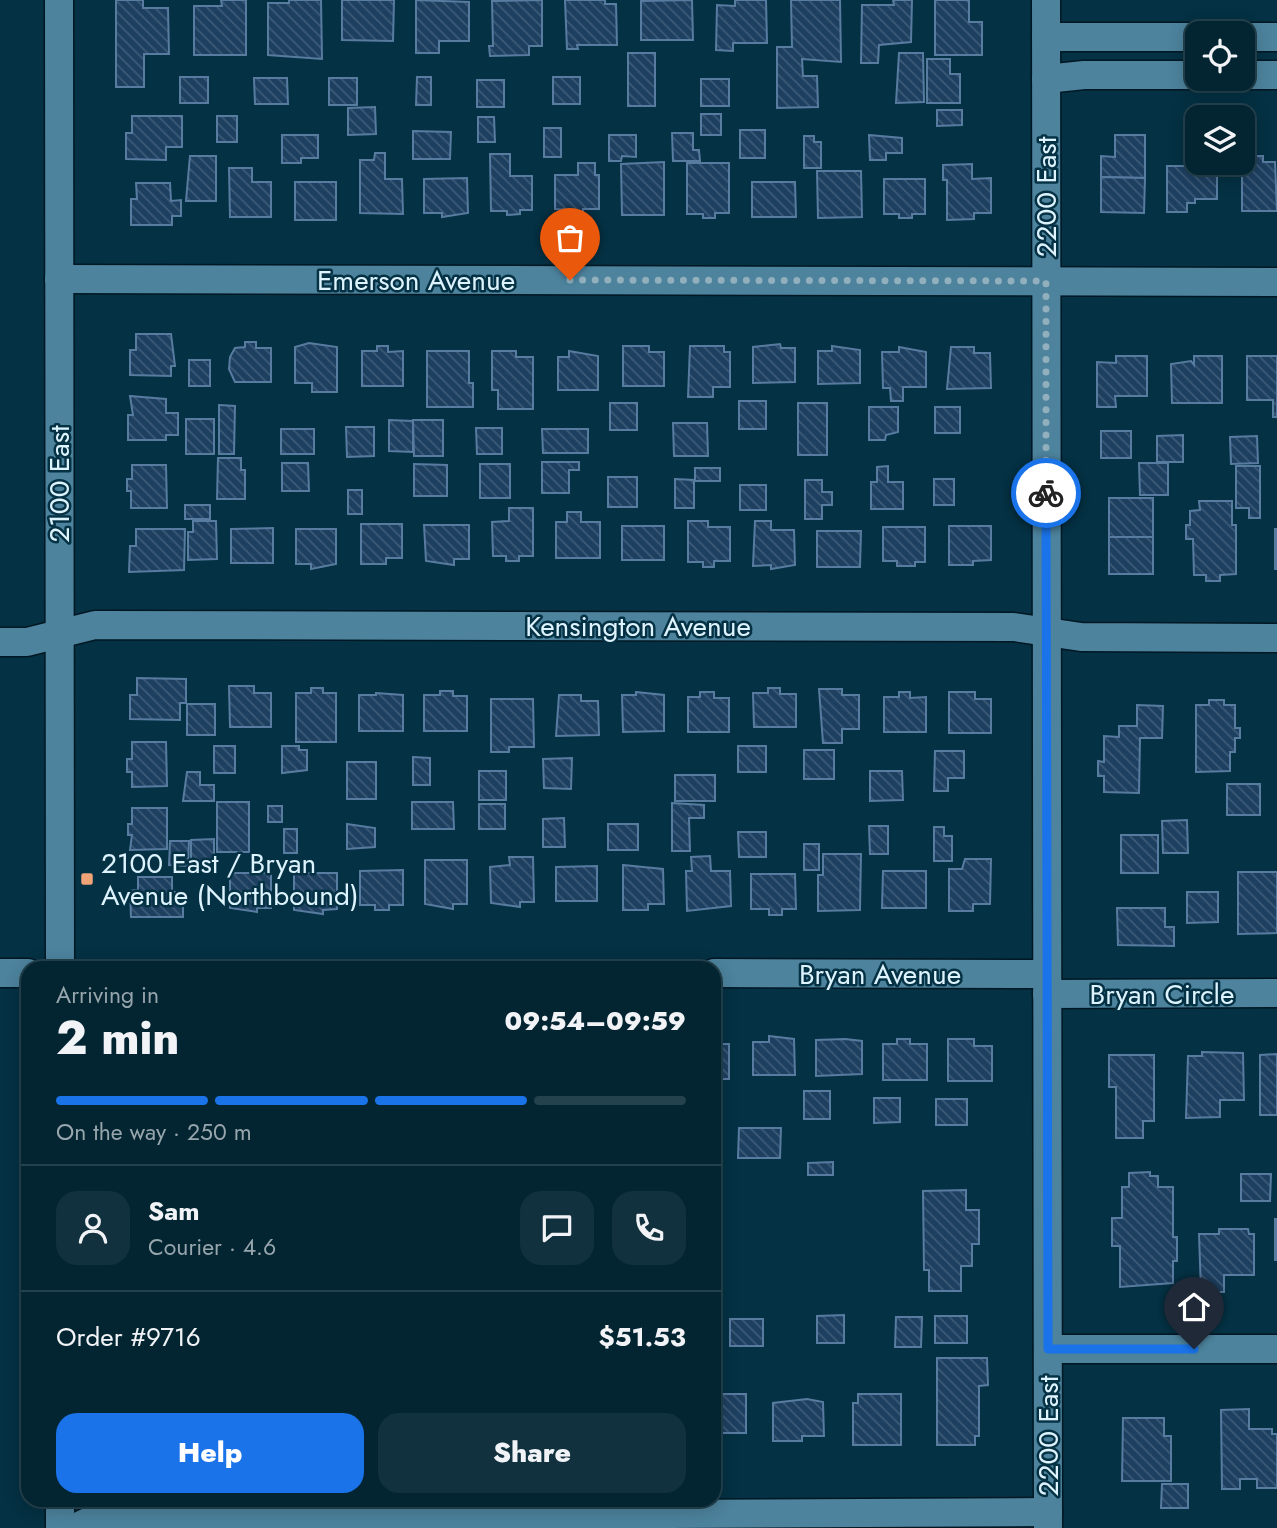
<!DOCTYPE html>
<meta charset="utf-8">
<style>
:root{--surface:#032532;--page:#11313e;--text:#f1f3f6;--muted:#97a5ac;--line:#24424d;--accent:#1a73e8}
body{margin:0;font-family:Jost,sans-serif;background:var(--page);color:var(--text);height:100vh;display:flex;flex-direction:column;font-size:26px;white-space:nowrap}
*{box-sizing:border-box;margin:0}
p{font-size:23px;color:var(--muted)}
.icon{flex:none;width:38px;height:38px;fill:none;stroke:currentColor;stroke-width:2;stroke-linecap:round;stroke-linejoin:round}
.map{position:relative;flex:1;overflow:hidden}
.side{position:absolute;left:21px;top:961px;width:700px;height:546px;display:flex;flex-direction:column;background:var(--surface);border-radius:21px;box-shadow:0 4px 18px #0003,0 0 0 2px var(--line)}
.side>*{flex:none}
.controls{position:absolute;left:1185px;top:21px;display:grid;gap:14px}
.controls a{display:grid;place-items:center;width:70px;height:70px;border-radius:14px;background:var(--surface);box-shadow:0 4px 18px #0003,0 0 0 2px var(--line);font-size:35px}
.pin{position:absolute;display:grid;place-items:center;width:60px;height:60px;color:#fff;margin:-72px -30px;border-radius:50% 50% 50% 0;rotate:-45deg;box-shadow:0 0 7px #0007}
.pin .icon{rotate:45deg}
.courier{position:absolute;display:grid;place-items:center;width:70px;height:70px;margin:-35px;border:5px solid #1a73e8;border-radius:50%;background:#fff;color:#222;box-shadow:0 2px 9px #0007}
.overview em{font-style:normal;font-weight:800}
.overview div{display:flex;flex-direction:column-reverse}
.overview{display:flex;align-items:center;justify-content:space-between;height:119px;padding:0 35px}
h1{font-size:46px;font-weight:800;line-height:52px}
.bar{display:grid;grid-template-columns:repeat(4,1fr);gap:10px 7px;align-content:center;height:84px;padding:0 35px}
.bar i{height:9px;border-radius:5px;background:var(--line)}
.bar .active{background:var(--accent)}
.bar p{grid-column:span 4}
.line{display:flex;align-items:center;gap:18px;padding:0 35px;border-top:2px solid var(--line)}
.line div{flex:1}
.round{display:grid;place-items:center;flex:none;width:74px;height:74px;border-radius:21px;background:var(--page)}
.button{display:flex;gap:14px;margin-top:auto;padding:14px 35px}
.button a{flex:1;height:80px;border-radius:21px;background:var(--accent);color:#fff;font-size:28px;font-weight:800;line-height:80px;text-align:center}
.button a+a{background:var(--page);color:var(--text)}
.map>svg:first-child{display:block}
.building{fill:url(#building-back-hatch);stroke:#587ba0;stroke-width:2}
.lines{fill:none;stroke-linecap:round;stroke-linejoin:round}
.minor-casing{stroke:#001824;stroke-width:31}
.minor{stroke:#4d839d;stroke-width:28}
.done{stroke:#91afbd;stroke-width:7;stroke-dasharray:0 12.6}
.route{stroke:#1a73e8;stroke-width:9}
.poi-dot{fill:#efa377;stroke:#043143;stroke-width:2.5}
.labels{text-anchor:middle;stroke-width:5;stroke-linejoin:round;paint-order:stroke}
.street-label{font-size:28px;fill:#ddf3fe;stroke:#043143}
.poi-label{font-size:28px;fill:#ddf3fe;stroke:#043143;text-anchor:start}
</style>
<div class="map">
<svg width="1277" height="1528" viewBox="0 0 1277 1528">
<defs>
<pattern id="building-back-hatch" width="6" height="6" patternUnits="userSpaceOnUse" patternTransform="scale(1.75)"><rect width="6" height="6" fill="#1d3f60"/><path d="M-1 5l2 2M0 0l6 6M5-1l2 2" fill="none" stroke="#3d5b78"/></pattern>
</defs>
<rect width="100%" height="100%" fill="#043143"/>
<g class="building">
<polygon points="116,0 143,0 143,8 168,8 169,54 144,54 144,87 116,87"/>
<polygon points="221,0 246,0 246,55 194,55 194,6 222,6"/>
<polygon points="289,0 321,0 322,59 268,55 268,3 289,3"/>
<polygon points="342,0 394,0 393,41 342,40"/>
<polygon points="416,0 469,2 469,41 439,41 439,53 416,53"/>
<polygon points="542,0 542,46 529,46 529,55 490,56 489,46 493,46 492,1"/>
<polygon points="565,0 605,0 605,4 616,4 617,45 577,45 578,49 567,49"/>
<polygon points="692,0 693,40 641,40 641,1"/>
<polygon points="735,0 766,0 767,43 733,43 733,51 716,50 717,5 735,6"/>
<polygon points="791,0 840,0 841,62 802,59 803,76 817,76 818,107 777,108 777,47 792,47"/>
<polygon points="893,0 912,0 911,42 879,45 878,63 861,63 862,5 894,5"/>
<polygon points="935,0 969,0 969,22 982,22 982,55 935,55"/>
<rect x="628" y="53" width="27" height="53"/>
<polygon points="899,53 923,53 924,102 896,103"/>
<polygon points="927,59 950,59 950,74 960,74 960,103 927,103"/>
<rect x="180" y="77" width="28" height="26"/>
<polygon points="417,77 431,77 431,105 416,105"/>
<rect x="553" y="77" width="27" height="27"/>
<polygon points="254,78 287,78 288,104 255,104"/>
<rect x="329" y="78" width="28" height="27"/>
<rect x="701" y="79" width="28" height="27"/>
<rect x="477" y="80" width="27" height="27"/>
<polygon points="375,107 376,134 348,135 348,108"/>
<polygon points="937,110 962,110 962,125 937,126"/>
<polygon points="1188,111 1232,111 1232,117 1197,117 1197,136 1188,136"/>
<rect x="701" y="114" width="20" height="21"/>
<polygon points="132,116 182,116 182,147 166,147 166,160 126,159 126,133 132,133"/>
<rect x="217" y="116" width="20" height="26"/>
<polygon points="478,117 494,117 495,142 478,142"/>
<rect x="544" y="128" width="17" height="29"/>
<rect x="740" y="130" width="25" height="28"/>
<polygon points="413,131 451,132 450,159 413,159"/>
<polygon points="672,133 693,133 693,150 699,150 700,161 673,161"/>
<polygon points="282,135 318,135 318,158 301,158 301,163 282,163"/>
<polygon points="609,135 636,135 636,157 622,156 621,161 609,161"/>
<polygon points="869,135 902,138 902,153 886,153 886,160 870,160"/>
<polygon points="1115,135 1145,135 1145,178 1101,177 1101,156 1115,157"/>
<polygon points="804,136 814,136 814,142 821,142 821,168 804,168"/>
<polygon points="375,153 385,153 385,179 402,179 403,214 360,213 360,160 374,160"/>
<polygon points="490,154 510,154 510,176 532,176 532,210 520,210 520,214 507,215 507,211 491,211"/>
<polygon points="190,156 216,156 216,201 186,201"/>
<polygon points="1242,156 1263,156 1263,162 1275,162 1277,211 1242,211"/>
<polygon points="664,162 664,215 622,215 621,164"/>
<polygon points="578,163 595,163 595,175 599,175 599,209 583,209 583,214 572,214 572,210 555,209 555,175 578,175"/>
<polygon points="687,163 729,163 729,213 715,213 715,218 703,218 703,214 687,214"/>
<polygon points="972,164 972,179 991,178 991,213 974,213 974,219 947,220 947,180 943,180 943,165"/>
<polygon points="1167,166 1217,166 1217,199 1195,199 1195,203 1187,203 1187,212 1167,212"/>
<polygon points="229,168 252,168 252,182 271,182 271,217 230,217"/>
<polygon points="817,171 861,171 862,217 818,218"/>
<polygon points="1101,177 1145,178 1144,213 1101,212"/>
<polygon points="467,178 468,213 442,217 442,213 424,213 424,179"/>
<polygon points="884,179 925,179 925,214 912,214 912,218 899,218 899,214 884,214"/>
<rect x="295" y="182" width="41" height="38"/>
<polygon points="752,182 795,182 796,217 752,217"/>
<polygon points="136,183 170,183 171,201 181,200 181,216 172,216 172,225 131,225 131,199 137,199"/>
<polygon points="136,334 171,334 175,366 171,366 171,376 130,375 130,350 136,350"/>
<polygon points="245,342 256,342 256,348 271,348 271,382 235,382 229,369 230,357 235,348 245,347"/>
<polygon points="309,343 337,347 337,392 312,392 312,383 295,383 295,347"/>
<polygon points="780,344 781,348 795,348 795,382 753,383 753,347"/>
<polygon points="377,346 388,346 388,352 403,351 403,386 362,386 362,351 377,351"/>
<polygon points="623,346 649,346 649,352 664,352 664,386 623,386"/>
<polygon points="690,346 724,346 724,352 730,352 730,387 713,387 713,397 688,397"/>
<polygon points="832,346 860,350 860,383 818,384 818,351 832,351"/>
<polygon points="899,347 926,352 926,387 903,387 903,401 891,401 890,388 883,388 882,352 899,352"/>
<polygon points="951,347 974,347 974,353 990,353 991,388 947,389"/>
<polygon points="427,351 469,351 469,383 473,383 473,407 427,407"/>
<polygon points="492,351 516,351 516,357 533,357 533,409 498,409 498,390 492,390"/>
<polygon points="569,351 598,356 598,390 558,390 558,357 569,357"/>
<polygon points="1116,356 1147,356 1147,396 1115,396 1116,407 1097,407 1097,362 1116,363"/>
<polygon points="1194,356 1222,356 1222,403 1172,403 1171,364 1191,361 1194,365"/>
<polygon points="1247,356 1277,356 1277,417 1273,417 1273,400 1247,400"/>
<rect x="189" y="360" width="21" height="26"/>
<polygon points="130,396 166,399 166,413 178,413 178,435 166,435 166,440 128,440 128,415 133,415"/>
<rect x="739" y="401" width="27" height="28"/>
<rect x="610" y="403" width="27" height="27"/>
<rect x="798" y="403" width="29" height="52"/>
<polygon points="219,405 235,406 234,454 219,454"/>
<polygon points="869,407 898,407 898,432 886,435 885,440 869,440"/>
<rect x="935" y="407" width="25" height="26"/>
<rect x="186" y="419" width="28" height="35"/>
<polygon points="389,420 413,421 413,452 389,451"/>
<polygon points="413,420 443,420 443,456 414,456"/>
<polygon points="673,423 707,423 708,456 674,456"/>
<polygon points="346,427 374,427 374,456 347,457"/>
<polygon points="476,428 502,428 502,454 477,454"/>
<rect x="281" y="429" width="33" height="25"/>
<polygon points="542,429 588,429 588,453 543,453"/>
<rect x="1101" y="431" width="30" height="27"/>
<polygon points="1183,435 1183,462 1157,462 1157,436"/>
<polygon points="1257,436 1258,463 1231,464 1230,437"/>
<polygon points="218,458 241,458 241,470 245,470 245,499 217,499"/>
<polygon points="542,462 579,462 579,470 569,470 569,493 542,493"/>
<polygon points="282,463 308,463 309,491 282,491"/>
<polygon points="1139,463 1168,463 1168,495 1140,495"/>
<polygon points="414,464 447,465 447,496 414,496"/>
<rect x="480" y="464" width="30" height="34"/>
<polygon points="132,465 166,465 167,508 131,508 131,491 127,491 127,479 132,479"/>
<polygon points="888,466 888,482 903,482 903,509 871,509 871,482 877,482 877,467"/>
<polygon points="1236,466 1260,466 1260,518 1249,518 1249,508 1236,508"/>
<rect x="695" y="468" width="25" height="13"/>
<rect x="608" y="477" width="29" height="30"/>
<polygon points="675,479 694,480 694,508 675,508"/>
<rect x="934" y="479" width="20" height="26"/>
<polygon points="805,480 822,480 822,492 832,492 832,505 822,505 822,519 805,519"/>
<rect x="740" y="485" width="26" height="25"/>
<rect x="348" y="490" width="14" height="24"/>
<rect x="1109" y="498" width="44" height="39"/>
<polygon points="1199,501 1232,501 1232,525 1236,525 1236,574 1220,575 1220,581 1206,581 1206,575 1194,575 1193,539 1186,539 1186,525 1190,525 1190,511 1200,510"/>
<rect x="185" y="505" width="25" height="14"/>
<polygon points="509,508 533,508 533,556 519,556 519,561 506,561 506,556 493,556 492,522 509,521"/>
<polygon points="567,512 581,512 581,522 600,522 600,558 556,558 556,522 567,522"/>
<polygon points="193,521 216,521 217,559 188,560 188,532 193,532"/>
<polygon points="688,521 708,521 708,527 730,527 730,561 714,561 714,567 703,567 703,562 688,562"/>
<polygon points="755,521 771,521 771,530 794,530 795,565 771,569 771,565 753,566"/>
<polygon points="361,524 402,524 402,558 386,558 386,564 361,564"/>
<polygon points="424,525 469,525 469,559 454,559 454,565 426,561"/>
<rect x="622" y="526" width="42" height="34"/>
<polygon points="949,526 991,526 991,560 973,561 973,565 949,565"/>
<polygon points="883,527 925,527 925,562 915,562 915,566 897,566 897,561 883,561"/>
<polygon points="273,528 273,563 231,563 231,529"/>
<polygon points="136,529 185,529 184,570 129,572 130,546 136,546"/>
<polygon points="296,529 336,529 336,564 311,569 311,564 296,564"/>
<rect x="1275" y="529" width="2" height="40"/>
<polygon points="817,531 861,531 860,567 817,567"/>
<rect x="1109" y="537" width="44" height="37"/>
<polygon points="137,678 186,679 186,703 180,703 180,720 130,719 130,695 137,695"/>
<polygon points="229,686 254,686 254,693 271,693 271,727 230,727"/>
<polygon points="311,688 323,688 323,693 336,693 336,742 296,742 296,693 311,693"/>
<polygon points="768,688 780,688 780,694 796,694 796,727 754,727 753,693 768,693"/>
<polygon points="819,689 842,689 842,695 859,695 859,729 842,729 842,743 823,743"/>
<polygon points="440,691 453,691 453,696 467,696 467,731 424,731 424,695 440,695"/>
<polygon points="636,692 664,695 664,731 623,732 622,695 636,695"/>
<polygon points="700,692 714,692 714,698 729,698 729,732 688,732 688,697 700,697"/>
<polygon points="899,692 910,692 910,698 926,697 926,732 884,732 884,697 899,697"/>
<polygon points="949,692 975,692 975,699 991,699 991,733 949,733"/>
<polygon points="376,693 403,695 403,731 359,731 359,695 376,695"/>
<polygon points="559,695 581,695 581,701 598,701 599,735 556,736"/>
<polygon points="491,699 533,699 534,747 509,747 509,752 491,752"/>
<polygon points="1209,700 1224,700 1224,705 1235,705 1235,728 1240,728 1240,738 1235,738 1235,752 1230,752 1230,771 1196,772 1196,705 1209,705"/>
<rect x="187" y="704" width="28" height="31"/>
<polygon points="1137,705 1163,706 1162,738 1140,738 1139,793 1104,792 1104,776 1098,776 1098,761 1104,762 1104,736 1119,737 1119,726 1137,726"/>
<polygon points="132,742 166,742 167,786 132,787 132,772 127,772 127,759 132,759"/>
<rect x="214" y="746" width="21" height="27"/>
<polygon points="282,746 299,746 299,750 307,750 307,770 282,773"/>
<rect x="738" y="746" width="28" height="26"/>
<rect x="804" y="750" width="30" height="29"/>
<polygon points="935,751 964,751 964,778 948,778 948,791 934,791"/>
<polygon points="413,757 430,758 430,785 413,785"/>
<polygon points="572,758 571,789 544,788 543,759"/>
<rect x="347" y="762" width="29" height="37"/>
<rect x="479" y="771" width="27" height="29"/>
<polygon points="870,771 902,771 903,800 870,801"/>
<polygon points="187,772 200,772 200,785 214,785 214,801 183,801"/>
<rect x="675" y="775" width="40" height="26"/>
<rect x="1227" y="784" width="33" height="31"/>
<rect x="217" y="802" width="32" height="50"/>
<polygon points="412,802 453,802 454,829 412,829"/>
<polygon points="672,803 704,805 704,818 689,818 690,851 672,851"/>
<rect x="479" y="804" width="26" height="25"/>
<rect x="268" y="806" width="14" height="16"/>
<polygon points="132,808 167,808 167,849 130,850 132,835 128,835 128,824 132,824"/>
<polygon points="564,818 565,847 543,847 543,819"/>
<polygon points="1187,820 1188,853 1163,853 1162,821"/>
<polygon points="347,824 375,828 375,847 347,849"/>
<rect x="608" y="824" width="30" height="26"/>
<polygon points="869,826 888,826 888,854 870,854"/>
<polygon points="934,827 944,827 944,836 952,836 952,861 934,861"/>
<rect x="284" y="829" width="13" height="24"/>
<polygon points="738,832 766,832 766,857 739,857"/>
<rect x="1121" y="835" width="37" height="38"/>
<polygon points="214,839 214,865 191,865 191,840"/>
<polygon points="170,841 189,841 188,866 169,865"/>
<rect x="804" y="844" width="15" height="26"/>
<polygon points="823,854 861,854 860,910 818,911 818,875 823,875"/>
<polygon points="710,856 711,871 730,871 731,906 687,911 686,871 692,871 691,857"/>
<polygon points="509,857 533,857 534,902 520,902 520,907 491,903 490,867 510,865"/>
<polygon points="965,859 991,859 990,904 973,904 973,911 949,911 949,869 962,869"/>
<polygon points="425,860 467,860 467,904 453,904 453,909 425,904"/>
<polygon points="623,865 663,869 664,904 648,904 648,910 623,910"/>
<polygon points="597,866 597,901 556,901 556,867"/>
<polygon points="403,870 403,905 389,905 389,910 375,910 375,905 360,905 360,871"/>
<polygon points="883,871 926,871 926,908 882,908"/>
<polygon points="1238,872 1277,872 1277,933 1238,934"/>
<polygon points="230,873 271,873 271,908 257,908 257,912 230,908"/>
<polygon points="294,873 337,873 337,909 323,910 323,914 294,910"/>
<polygon points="751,874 795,874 796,909 782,909 782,915 769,915 769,909 751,909"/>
<polygon points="138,877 172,877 172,892 183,892 183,917 131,917 130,891 138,890"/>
<polygon points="1187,892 1218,892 1218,922 1187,923"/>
<polygon points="1117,908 1165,908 1165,927 1174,927 1174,946 1118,945"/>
<polygon points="769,1036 794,1039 795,1075 753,1075 753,1042 769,1042"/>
<polygon points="845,1039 862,1041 862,1074 816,1076 816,1040"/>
<polygon points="897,1039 910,1039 910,1044 927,1044 927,1080 883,1080 883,1044 897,1044"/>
<polygon points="948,1039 974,1039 974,1046 992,1046 992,1081 948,1081"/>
<polygon points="714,1040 716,1044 729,1044 729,1079 714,1079"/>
<polygon points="1202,1052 1243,1053 1244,1100 1220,1100 1220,1117 1186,1118 1188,1056 1202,1056"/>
<polygon points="1277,1054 1277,1115 1260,1115 1260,1055"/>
<polygon points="1109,1055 1154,1055 1154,1121 1143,1121 1143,1138 1116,1138 1116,1087 1109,1087"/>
<rect x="804" y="1091" width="26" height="28"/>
<polygon points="874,1098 900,1098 900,1122 874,1123"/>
<rect x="936" y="1099" width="31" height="26"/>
<polygon points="739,1128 781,1128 780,1158 738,1158"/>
<polygon points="833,1162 833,1175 808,1175 808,1163"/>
<polygon points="1150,1172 1150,1176 1158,1176 1158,1187 1173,1187 1173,1237 1177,1237 1177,1261 1173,1261 1173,1283 1120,1287 1120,1246 1112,1246 1112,1218 1122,1218 1122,1187 1129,1187 1129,1173"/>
<polygon points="1241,1174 1271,1174 1270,1201 1241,1201"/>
<polygon points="966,1190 966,1210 979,1210 979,1244 972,1244 972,1266 961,1266 961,1291 929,1291 929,1270 924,1270 923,1191"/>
<rect x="1275" y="1219" width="2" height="41"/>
<polygon points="1219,1229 1248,1229 1249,1234 1254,1234 1254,1275 1224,1275 1224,1292 1201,1292 1199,1234 1219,1234"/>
<polygon points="844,1315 844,1343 817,1343 817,1316"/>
<rect x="935" y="1316" width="32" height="27"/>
<polygon points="896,1317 922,1317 921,1347 895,1347"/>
<rect x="730" y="1319" width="33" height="27"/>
<polygon points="937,1358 987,1358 988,1385 979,1386 979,1436 975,1436 975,1445 937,1445"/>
<polygon points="714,1394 746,1394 746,1433 721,1433 721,1440 714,1440"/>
<polygon points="858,1394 901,1394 901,1445 853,1445 853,1403 858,1403"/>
<polygon points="807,1399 823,1402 824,1436 802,1436 802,1441 773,1441 773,1403"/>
<polygon points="1249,1409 1249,1429 1272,1429 1272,1434 1277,1434 1277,1488 1257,1488 1257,1479 1240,1479 1240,1489 1222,1489 1221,1410"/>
<polygon points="1123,1418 1164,1418 1164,1436 1171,1436 1171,1481 1122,1481"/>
<polygon points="1162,1484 1188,1484 1188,1508 1161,1508"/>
</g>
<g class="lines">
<defs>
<g id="minor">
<polyline points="59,0 60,968"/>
<polyline points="1046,0 1048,1528"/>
<polyline points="1046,37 1197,37"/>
<polyline points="1242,37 1277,37"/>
<polyline points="1242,75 1277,75"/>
<polyline points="1046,79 1084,75 1197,75"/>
<polyline points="59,279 1277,282"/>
<polyline points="0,642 27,642 95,625 1014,627 1081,637 1277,638"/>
<polyline points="0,973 28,973"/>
<polyline points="714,973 1047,974"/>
<polyline points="1047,994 1277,993"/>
<polyline points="1048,1349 1277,1349"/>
<polyline points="60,1500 60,1528"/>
<polyline points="75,1528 98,1517 1048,1512"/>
</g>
</defs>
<use href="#minor" class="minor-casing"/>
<use href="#minor" class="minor"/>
</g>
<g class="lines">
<polyline class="done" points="570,280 1046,281 1046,493"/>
<polyline class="route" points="1046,493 1048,1349 1194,1349"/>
</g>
<rect class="poi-dot" x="80" y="872" width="14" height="14" rx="3.5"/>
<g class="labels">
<g class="street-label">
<text transform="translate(1046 197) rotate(-90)" y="10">2200 East</text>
<text x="416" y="290">Emerson Avenue</text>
<text transform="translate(59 484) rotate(-90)" y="10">2100 East</text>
<text x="638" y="636">Kensington Avenue</text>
<text x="880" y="984">Bryan Avenue</text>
<text x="1162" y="1004">Bryan Circle</text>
<text transform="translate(1048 1436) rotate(-90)" y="10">2200 East</text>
</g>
<g class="poi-label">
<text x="101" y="873">2100 East / Bryan<tspan x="101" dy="32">Avenue (Northbound)</tspan></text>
</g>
</g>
</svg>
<div class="controls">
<a><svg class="icon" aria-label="locate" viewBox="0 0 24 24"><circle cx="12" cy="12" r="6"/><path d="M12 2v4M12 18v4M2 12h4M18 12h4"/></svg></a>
<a><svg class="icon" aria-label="layers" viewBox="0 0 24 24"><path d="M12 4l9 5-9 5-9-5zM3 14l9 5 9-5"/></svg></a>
</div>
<div class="pin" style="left:570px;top:280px;background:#ea580c"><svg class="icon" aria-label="bag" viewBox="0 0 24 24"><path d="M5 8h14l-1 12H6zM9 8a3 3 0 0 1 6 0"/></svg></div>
<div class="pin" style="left:1194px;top:1349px;background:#1f2937"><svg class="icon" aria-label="home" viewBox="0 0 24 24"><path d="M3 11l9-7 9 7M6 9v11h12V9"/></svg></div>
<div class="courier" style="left:1046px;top:493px"><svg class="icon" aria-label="bike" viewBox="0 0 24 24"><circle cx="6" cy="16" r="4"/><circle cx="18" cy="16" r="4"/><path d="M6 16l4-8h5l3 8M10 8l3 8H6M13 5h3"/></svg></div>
<section class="side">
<div class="overview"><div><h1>2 min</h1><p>Arriving in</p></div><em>09:54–09:59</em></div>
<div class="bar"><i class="active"></i><i class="active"></i><i class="active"></i><i></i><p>On the way · 250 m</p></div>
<div class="line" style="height:126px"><a class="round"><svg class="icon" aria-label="person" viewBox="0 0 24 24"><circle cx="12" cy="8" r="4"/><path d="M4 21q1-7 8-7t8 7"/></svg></a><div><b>Sam</b><p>Courier · 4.6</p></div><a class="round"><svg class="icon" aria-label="chat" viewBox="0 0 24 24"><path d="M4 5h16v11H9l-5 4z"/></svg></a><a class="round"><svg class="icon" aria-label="phone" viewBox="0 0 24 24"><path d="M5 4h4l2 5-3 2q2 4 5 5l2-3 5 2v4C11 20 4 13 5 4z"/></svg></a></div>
<div class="line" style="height:91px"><div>Order #9716</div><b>$51.53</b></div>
<div class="button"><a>Help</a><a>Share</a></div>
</section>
</div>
